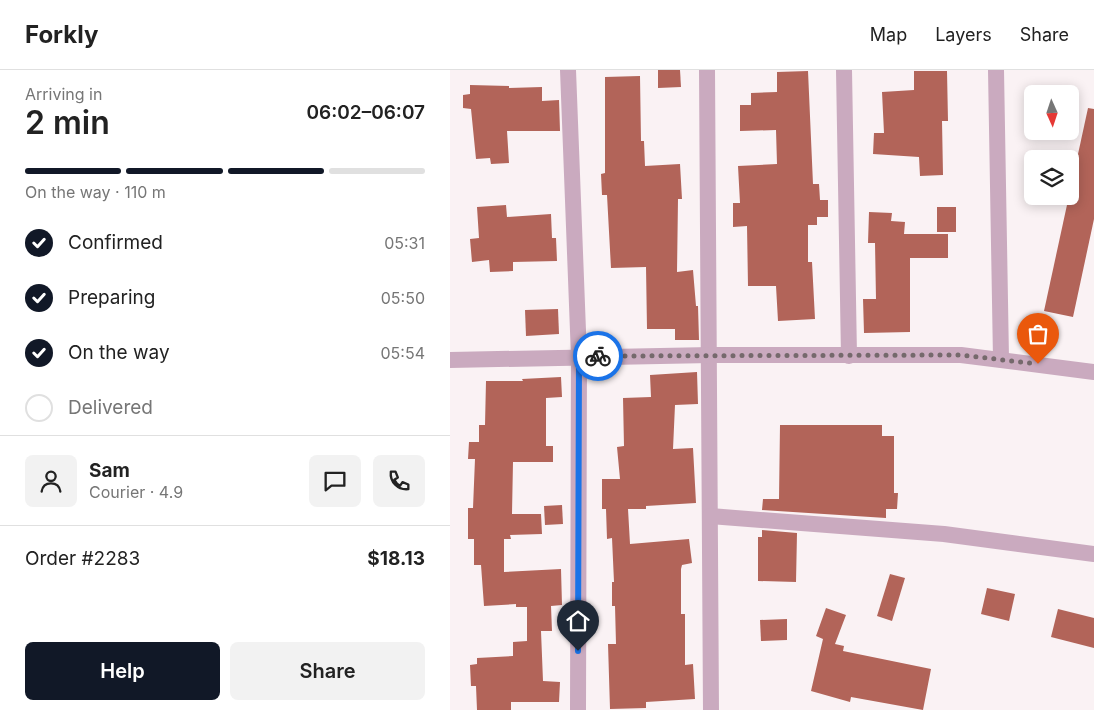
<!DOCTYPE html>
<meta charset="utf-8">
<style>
:root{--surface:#fff;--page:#f2f2f2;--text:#222;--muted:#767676;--line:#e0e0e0;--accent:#111827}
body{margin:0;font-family:Inter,sans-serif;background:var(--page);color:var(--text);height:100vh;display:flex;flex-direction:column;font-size:19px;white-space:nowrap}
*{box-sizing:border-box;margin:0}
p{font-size:16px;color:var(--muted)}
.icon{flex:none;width:28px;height:28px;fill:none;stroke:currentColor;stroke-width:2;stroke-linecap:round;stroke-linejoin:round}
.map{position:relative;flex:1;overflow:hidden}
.details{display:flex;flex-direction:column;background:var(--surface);width:450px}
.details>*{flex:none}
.needle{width:32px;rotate:177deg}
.fabs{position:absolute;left:574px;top:15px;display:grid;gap:10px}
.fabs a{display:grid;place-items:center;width:55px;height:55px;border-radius:8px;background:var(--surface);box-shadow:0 2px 12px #0003;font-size:25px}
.pin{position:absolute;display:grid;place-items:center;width:42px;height:42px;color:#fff;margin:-51px -21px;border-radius:50% 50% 50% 0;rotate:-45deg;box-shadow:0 0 5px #0007}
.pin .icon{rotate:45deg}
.courier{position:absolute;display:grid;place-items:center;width:50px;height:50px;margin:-25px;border:4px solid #1a73e8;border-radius:50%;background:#fff;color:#222;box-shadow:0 1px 6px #0007}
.summary em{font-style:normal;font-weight:600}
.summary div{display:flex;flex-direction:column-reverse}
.summary{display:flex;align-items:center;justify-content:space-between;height:85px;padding:0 25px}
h1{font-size:32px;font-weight:600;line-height:38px}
.bar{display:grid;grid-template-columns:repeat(4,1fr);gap:8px 5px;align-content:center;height:60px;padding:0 25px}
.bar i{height:6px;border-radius:4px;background:var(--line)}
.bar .current{background:var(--accent)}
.bar p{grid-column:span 4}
.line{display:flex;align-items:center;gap:12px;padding:0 25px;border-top:1px solid var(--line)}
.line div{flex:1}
.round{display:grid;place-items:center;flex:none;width:52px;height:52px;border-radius:8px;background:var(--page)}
ol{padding:0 25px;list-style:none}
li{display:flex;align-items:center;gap:15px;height:55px}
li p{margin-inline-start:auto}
li .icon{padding:5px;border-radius:50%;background:var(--accent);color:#fff;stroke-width:4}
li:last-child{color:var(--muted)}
li i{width:28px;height:28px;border:2px solid var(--line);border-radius:50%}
.cta{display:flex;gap:10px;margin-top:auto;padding:10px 25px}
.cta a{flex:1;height:58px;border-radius:8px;background:var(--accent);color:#fff;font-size:20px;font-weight:600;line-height:58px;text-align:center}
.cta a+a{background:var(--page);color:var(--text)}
header{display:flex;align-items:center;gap:30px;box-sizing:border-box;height:70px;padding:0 25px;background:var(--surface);border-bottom:1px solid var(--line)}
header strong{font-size:24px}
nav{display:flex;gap:28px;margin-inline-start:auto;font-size:18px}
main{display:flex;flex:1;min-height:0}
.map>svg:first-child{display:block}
.building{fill:#b26459}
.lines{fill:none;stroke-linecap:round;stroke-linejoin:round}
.street{stroke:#caaabf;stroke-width:16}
.done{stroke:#75696c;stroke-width:5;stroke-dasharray:0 9}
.route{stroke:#1a73e8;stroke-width:6}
</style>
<header>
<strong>Forkly</strong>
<nav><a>Map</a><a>Layers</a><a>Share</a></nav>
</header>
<main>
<section class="details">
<div class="summary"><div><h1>2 min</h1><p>Arriving in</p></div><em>06:02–06:07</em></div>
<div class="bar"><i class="current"></i><i class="current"></i><i class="current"></i><i></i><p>On the way · 110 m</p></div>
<ol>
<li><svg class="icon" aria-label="check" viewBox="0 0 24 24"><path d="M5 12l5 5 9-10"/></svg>Confirmed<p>05:31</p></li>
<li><svg class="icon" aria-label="check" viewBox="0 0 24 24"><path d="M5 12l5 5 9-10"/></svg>Preparing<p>05:50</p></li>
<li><svg class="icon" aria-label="check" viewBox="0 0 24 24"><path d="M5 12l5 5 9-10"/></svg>On the way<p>05:54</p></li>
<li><i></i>Delivered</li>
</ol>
<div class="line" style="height:90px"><a class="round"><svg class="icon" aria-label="person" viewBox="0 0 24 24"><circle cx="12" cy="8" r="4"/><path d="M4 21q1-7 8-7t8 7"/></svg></a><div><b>Sam</b><p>Courier · 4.9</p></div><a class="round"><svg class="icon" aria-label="chat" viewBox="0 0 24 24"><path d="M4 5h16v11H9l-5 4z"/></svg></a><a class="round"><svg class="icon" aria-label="phone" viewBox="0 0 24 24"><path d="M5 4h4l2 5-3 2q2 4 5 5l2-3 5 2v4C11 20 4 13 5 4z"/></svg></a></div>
<div class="line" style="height:65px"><div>Order #2283</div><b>$18.13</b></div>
<div class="cta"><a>Help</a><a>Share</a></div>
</section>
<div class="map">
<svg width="644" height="640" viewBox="0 0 644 640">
<rect width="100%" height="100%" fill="#faf2f4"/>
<g class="building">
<polygon points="208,0 230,0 231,17 208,18"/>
<polygon points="358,1 363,114 369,114 370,130 378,130 378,147 367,147 367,155 358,155 358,192 362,192 365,249 328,251 326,216 298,216 297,156 283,157 283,133 290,133 288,96 327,94 326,60 290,61 290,35 301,35 301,23 327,22 327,2"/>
<polygon points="464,1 497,1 498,51 492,51 493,105 470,106 469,87 423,84 424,63 434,63 432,22 464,20"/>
<polygon points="190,6 191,71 194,71 195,96 230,94 232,129 228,129 227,202 243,200 246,236 248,236 249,270 225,270 225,259 197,259 196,197 161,198 157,125 152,125 151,104 155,103 155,7"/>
<polygon points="20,15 59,16 59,18 92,17 92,31 109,30 110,61 57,61 59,93 41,94 40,88 26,89 21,39 13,38 13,25 20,24"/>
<polygon points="638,38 644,39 644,149 623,247 594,241"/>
<polygon points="56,135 57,147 101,144 102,168 106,168 107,191 63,192 63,201 40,202 39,190 22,192 20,169 29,168 27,137"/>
<rect x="487" y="137" width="19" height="25"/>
<polygon points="419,142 442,143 441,151 455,152 454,164 498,164 498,188 460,188 460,262 414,263 413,229 426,229 425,173 418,173"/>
<polygon points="108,239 109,264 76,266 75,240"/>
<polygon points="247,302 248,334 225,335 223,379 243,378 246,433 196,436 196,439 178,439 180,474 239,469 242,493 232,495 231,499 231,544 235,544 235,595 243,594 245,629 196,632 196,638 160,639 158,574 166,574 165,536 162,536 162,512 164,512 162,468 157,469 156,439 152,439 152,409 170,409 167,377 174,376 173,328 201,327 200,305"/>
<polygon points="111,307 112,327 96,328 96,376 103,376 103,392 63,392 62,444 91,444 92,464 60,465 61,469 54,469 54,502 111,499 112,535 101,536 102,561 91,561 93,611 110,612 109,632 61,632 61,640 27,640 26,616 21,616 20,595 27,594 27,588 63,586 63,572 77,571 77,537 66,537 66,534 34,536 31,495 24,495 24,469 18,469 18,438 23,438 25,389 18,389 19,372 29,372 29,355 35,355 36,311 73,311 72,309"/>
<polygon points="330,355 432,355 432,366 444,366 444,423 448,423 447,439 436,439 436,448 312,440 313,429 329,429"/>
<polygon points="112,435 113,454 95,455 94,436"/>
<polygon points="312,460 347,463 346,512 308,511 308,467 312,467"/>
<polygon points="440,504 455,508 442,551 427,546"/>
<polygon points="537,518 565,524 559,551 531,544"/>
<polygon points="376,538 396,545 385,574 394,576 393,581 481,599 473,640 401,627 400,632 361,621 373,569 366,566"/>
<polygon points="608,539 644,548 644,578 601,567"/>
<polygon points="337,549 337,570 311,571 310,550"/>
</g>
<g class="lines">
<g class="street">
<polyline points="118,0 129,287 128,640"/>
<polyline points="257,0 261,640"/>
<polyline points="394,0 399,286"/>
<polyline points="546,0 551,289"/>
<polyline points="0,290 261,285 511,285 644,302"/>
<polyline points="260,446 494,464 644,484"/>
</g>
</g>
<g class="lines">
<polyline class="done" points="148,286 511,285 588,294"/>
<polyline class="route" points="128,581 129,287 148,286"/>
</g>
</svg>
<div class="fabs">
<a><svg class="needle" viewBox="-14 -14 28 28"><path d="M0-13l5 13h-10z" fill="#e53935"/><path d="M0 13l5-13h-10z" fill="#767676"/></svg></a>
<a><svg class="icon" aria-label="layers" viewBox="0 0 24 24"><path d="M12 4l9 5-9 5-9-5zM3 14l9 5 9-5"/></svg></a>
</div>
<div class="pin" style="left:588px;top:294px;background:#ea580c"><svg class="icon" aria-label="bag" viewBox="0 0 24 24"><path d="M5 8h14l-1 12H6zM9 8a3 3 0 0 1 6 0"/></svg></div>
<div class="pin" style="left:128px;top:581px;background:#1f2937"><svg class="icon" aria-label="home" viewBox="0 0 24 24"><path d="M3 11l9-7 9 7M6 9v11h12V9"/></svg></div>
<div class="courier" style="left:148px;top:286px"><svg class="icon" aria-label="bike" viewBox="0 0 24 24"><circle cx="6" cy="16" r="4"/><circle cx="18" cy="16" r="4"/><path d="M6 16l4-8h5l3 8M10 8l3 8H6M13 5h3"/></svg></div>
</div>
</main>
